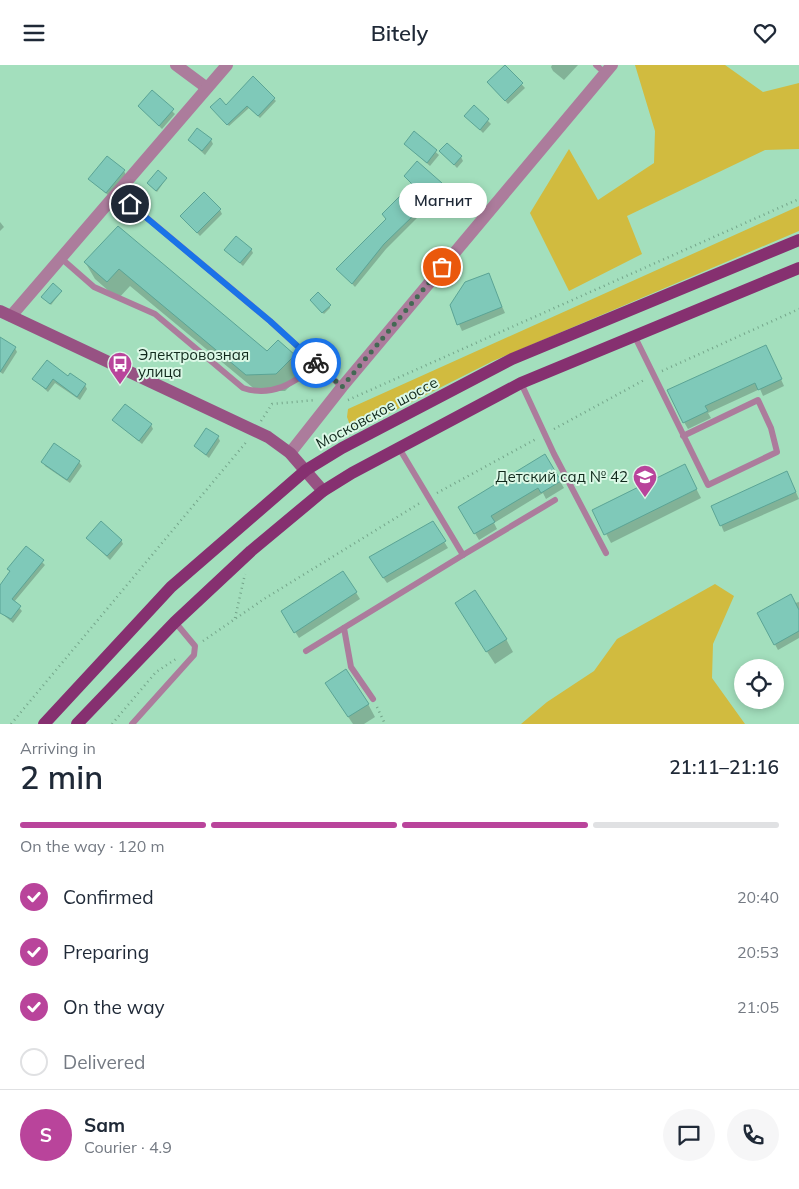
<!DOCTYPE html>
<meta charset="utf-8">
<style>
:root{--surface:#fff;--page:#f6f6f7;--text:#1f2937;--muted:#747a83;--line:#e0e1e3;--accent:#b9449b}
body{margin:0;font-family:Mulish,sans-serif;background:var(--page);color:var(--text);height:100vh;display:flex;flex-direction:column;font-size:19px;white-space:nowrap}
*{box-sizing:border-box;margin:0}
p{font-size:16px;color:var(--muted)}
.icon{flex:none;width:28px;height:28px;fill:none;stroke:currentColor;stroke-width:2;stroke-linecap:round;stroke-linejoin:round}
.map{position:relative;height:659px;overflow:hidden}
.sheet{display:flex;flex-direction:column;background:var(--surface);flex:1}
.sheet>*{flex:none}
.fabs{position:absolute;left:734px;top:594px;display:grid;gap:10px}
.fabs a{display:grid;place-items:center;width:50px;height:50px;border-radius:50%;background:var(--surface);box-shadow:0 2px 8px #0003;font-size:25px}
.pin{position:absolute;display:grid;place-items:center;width:42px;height:42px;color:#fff;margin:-21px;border:2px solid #fff;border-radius:50%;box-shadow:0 1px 5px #0007}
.courier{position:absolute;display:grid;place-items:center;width:50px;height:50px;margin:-25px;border:4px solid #1a73e8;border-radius:50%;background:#fff;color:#222;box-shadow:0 1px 6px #0007}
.bubble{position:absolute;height:35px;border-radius:18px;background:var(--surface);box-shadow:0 2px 8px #0003;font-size:16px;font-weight:600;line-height:35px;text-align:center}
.overview em{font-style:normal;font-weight:600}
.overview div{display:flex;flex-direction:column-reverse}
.overview{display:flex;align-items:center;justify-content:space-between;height:85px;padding:0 20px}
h1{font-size:32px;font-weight:600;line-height:38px}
.bar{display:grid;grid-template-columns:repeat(4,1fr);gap:8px 5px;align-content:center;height:60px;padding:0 20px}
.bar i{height:6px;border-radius:4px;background:var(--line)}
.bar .selected{background:var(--accent)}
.bar p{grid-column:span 4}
.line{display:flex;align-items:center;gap:12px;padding:0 20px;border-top:1px solid var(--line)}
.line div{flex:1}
.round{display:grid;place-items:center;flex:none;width:52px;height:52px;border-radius:26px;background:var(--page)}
ol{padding:0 20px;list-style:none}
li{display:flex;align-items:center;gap:15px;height:55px}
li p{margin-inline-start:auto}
li .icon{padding:5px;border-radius:50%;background:var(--accent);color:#fff;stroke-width:4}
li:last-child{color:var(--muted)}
li i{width:28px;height:28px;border:2px solid var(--line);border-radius:50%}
header{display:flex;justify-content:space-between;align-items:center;height:65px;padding:0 20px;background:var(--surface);font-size:22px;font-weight:600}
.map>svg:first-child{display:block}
.green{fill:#d1bb3f}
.shadow{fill:#0003}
.building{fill:#7fc9b9;stroke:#5ba495}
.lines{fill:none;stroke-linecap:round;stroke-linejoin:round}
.path{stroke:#74a58a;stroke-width:2.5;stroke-dasharray:1 4;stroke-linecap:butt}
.service{stroke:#ac7c9c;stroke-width:6}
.minor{stroke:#ac7c9c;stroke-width:12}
.secondary{stroke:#975283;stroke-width:12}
.primary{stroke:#863070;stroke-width:12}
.done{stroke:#446954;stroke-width:5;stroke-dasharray:0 9}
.route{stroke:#1a73e8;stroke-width:6}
.labels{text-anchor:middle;stroke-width:4;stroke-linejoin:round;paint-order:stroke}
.poi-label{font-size:15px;fill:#11291c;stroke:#dbf8e6;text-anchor:start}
.street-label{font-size:15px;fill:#11291c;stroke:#dbf8e6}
</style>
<header><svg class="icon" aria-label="menu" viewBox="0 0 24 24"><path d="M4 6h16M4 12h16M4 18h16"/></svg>Bitely<svg class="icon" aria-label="heart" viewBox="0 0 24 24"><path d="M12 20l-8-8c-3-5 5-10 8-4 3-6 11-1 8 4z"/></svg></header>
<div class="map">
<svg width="799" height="659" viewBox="0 0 799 659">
<rect width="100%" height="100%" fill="#a3dfbd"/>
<g class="green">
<polygon points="635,0 725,0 763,27 799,18 799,84 765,85 627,151 642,189 569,226 530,148 569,84 598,135 654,98 655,66"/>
<polygon points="799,141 799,166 493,296 362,362 351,363 347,352 348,344"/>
<polygon points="715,519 734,531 713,579 712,613 745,659 521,659 547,637 594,606 617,574"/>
</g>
<g class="shadow">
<polygon points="552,0 578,0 564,15 553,6 551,2"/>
<polygon points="505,1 525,23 508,39 488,17"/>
<polygon points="152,27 175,49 162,64 139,41"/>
<polygon points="274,34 276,36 260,53 249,43 229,61 213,44"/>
<polygon points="474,42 491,59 483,68 466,51"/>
<polygon points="414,68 439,90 430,101 405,79"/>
<polygon points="189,75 211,75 213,79 205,90"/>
<polygon points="441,86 461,92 463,96 457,103"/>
<polygon points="418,98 444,123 418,152 386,184 355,222 338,204 387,155 413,120 405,111"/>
<polygon points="124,106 126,110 109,131 90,114"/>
<polygon points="166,114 157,127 148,119"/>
<polygon points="220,145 222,149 200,171 181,151"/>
<polygon points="0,157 4,162 0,166"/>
<polygon points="118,163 267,288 278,276 294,291 304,308 285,326 257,326 130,221 118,234 95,214 85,197"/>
<polygon points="251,184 253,188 243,201 226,185"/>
<polygon points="488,210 505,248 462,266 451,241"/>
<polygon points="61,227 51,240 44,233"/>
<polygon points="312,237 330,241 330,243 324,249"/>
<polygon points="0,277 15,283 17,287 3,309 0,307"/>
<polygon points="769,288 784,321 763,331 760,324 708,348 711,353 688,364 684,357"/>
<polygon points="69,312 85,320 87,324 80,335 55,318 48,327 34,314"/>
<polygon points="114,355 151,360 153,364 142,379"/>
<polygon points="218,372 220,376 209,393 195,381"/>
<polygon points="54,380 79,397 82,401 70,418 45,401 43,397"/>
<polygon points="545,391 564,423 546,434 543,428 494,458 497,464 479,475 460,443"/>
<polygon points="689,410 701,433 611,478 594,446"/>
<polygon points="790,414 799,434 724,467 721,460"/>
<polygon points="432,457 448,483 387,518 374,499"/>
<polygon points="88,473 121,475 123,479 110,495"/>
<polygon points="26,482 45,500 14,537 22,546 13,558 0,547 0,522 11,508 8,504"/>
<polygon points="343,507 360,534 299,573 282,546"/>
<polygon points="799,537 799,573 778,585 758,548"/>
<polygon points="464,551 506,574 513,587 495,599"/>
<polygon points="334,631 368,639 375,652 364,659 353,659"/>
</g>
<g class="building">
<polygon points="505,0 523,18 505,36 487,17"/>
<polygon points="253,11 275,33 258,51 247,41 227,60 210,42 220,33 226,40"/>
<polygon points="152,25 174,44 159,61 138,41"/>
<polygon points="474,40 489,54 480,65 464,51"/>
<polygon points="197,63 212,74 202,86 188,75"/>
<polygon points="414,66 437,85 427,98 404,79"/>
<polygon points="447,78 462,91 454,100 439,86"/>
<polygon points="107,91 125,105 106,128 88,114"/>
<polygon points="417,96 442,118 416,148 384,179 352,219 336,204 386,154 382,149 412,119 404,111"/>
<polygon points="158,105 167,113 156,126 147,118"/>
<polygon points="204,127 221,144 197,168 180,151"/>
<polygon points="118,161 267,286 278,275 295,290 276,309 246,310 119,204 107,217 84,197"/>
<polygon points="236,171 252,184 240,198 224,185"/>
<polygon points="489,208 502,242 457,260 450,240 465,217"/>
<polygon points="53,218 62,226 50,239 41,232"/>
<polygon points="318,227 331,240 322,248 310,235"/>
<polygon points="0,272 16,282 0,307"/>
<polygon points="766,280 782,314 758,325 755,318 705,341 708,346 683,358 667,325"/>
<polygon points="47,295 68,311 70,308 86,319 77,332 53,314 46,324 32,314"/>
<polygon points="125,339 152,359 139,376 112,355"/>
<polygon points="206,363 219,371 206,390 194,381"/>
<polygon points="54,378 80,396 67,415 41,397"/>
<polygon points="545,389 561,416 541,428 538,423 491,451 495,457 474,469 458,442"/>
<polygon points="685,399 697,424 604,470 592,445"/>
<polygon points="787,406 796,427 720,461 711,441"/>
<polygon points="101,456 122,475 107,491 86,473"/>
<polygon points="433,456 446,476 383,513 369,492"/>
<polygon points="26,481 44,495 12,534 21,541 11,554 0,548 0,520 10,506 7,504"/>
<polygon points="343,506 357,527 294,568 281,546"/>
<polygon points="475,525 507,574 486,587 455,538"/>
<polygon points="791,529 799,545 799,566 774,580 757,548"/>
<polygon points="346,604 369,639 348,652 325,618"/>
</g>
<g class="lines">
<g class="path">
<polyline points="662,306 799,244"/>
<polyline points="348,335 799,134"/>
<polyline points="261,356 272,339 316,335"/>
<polyline points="554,364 646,314"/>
<polyline points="437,428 536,374"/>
<polyline points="235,553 245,509"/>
<polyline points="203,576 264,534 420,438"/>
<polyline points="377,642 385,659"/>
<polyline points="11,659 248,375"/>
<polyline points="112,659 156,607 176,594"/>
</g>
<g class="service">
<polyline points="596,0 605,8"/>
<polyline points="116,127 270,256 342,322"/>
<path d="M62,194L94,222L155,249L243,323C273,333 294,317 318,300"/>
<polyline points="634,270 708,420 777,387 771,363 758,335 683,371"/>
<polyline points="521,318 554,389 606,488"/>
<polyline points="399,383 463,490 555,435"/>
<polyline points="344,563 351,602 373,634"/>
<polyline points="306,586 463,490"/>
<polyline points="132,659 194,590 195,581 175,557"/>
</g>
<g class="minor">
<polyline points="176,0 207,23"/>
<polyline points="11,251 227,0"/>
<polyline points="290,388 342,322 612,0"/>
</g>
<polyline class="secondary" points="0,246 268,372 290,388 323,426"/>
<g class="primary">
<polyline points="44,659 171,522 306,405 342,383 512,294 799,175"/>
<polyline points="77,659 175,557 251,486 323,426 352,408 521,318 799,203"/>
</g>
</g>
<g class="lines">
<polyline class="done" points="316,298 342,322 442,202"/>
<polyline class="route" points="130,139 270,256 316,298"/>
</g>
<defs>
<symbol id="bus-pin" viewBox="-11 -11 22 30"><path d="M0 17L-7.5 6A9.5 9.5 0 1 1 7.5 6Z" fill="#b9449b" stroke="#dbf8e6"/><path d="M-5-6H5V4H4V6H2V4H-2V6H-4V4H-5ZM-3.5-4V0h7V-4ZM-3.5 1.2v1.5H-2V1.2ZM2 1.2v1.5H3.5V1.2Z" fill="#fff"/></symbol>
<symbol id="school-pin" viewBox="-11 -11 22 30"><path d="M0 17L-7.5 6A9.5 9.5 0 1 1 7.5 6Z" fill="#b9449b" stroke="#dbf8e6"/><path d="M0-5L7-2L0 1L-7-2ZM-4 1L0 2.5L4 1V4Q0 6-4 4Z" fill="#fff"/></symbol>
</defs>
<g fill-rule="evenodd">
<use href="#bus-pin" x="106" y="285" width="28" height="38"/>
<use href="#school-pin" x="631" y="398" width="28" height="38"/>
</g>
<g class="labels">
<g class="poi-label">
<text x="138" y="295">Электровозная<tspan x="138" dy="17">улица</tspan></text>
<text x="628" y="417" text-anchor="end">Детский сад № 42</text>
</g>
<g class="street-label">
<text transform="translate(377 348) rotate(-28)" y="5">Московское шоссе</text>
</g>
</g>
</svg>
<div class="fabs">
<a><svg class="icon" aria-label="locate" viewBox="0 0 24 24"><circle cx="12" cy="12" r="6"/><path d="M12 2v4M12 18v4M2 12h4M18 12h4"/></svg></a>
</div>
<div class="pin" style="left:442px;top:202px;background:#ea580c"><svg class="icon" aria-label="bag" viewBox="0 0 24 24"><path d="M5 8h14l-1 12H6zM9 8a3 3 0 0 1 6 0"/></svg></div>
<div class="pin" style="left:130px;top:139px;background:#1f2937"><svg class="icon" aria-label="home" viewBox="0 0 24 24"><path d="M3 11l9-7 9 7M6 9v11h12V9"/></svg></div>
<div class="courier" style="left:316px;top:298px"><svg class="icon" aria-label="bike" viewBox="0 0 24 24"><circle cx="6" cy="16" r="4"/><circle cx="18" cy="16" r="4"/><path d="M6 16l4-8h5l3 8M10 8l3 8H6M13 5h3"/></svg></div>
<div class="bubble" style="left:399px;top:118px;width:88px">Магнит</div>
</div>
<section class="sheet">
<div class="overview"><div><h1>2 min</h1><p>Arriving in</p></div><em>21:11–21:16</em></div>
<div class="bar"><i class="selected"></i><i class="selected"></i><i class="selected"></i><i></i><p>On the way · 120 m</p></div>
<ol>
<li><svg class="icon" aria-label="check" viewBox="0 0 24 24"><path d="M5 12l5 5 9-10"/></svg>Confirmed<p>20:40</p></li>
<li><svg class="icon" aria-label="check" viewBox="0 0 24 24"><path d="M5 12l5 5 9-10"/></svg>Preparing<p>20:53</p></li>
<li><svg class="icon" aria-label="check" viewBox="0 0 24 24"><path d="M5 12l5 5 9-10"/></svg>On the way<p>21:05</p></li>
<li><i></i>Delivered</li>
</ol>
<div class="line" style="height:90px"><b class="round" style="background:var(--accent);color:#fff">S</b><div><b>Sam</b><p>Courier · 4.9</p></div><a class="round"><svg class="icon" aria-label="chat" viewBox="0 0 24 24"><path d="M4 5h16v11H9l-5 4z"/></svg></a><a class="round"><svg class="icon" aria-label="phone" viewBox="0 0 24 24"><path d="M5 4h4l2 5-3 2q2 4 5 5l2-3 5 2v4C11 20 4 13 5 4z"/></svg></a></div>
</section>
